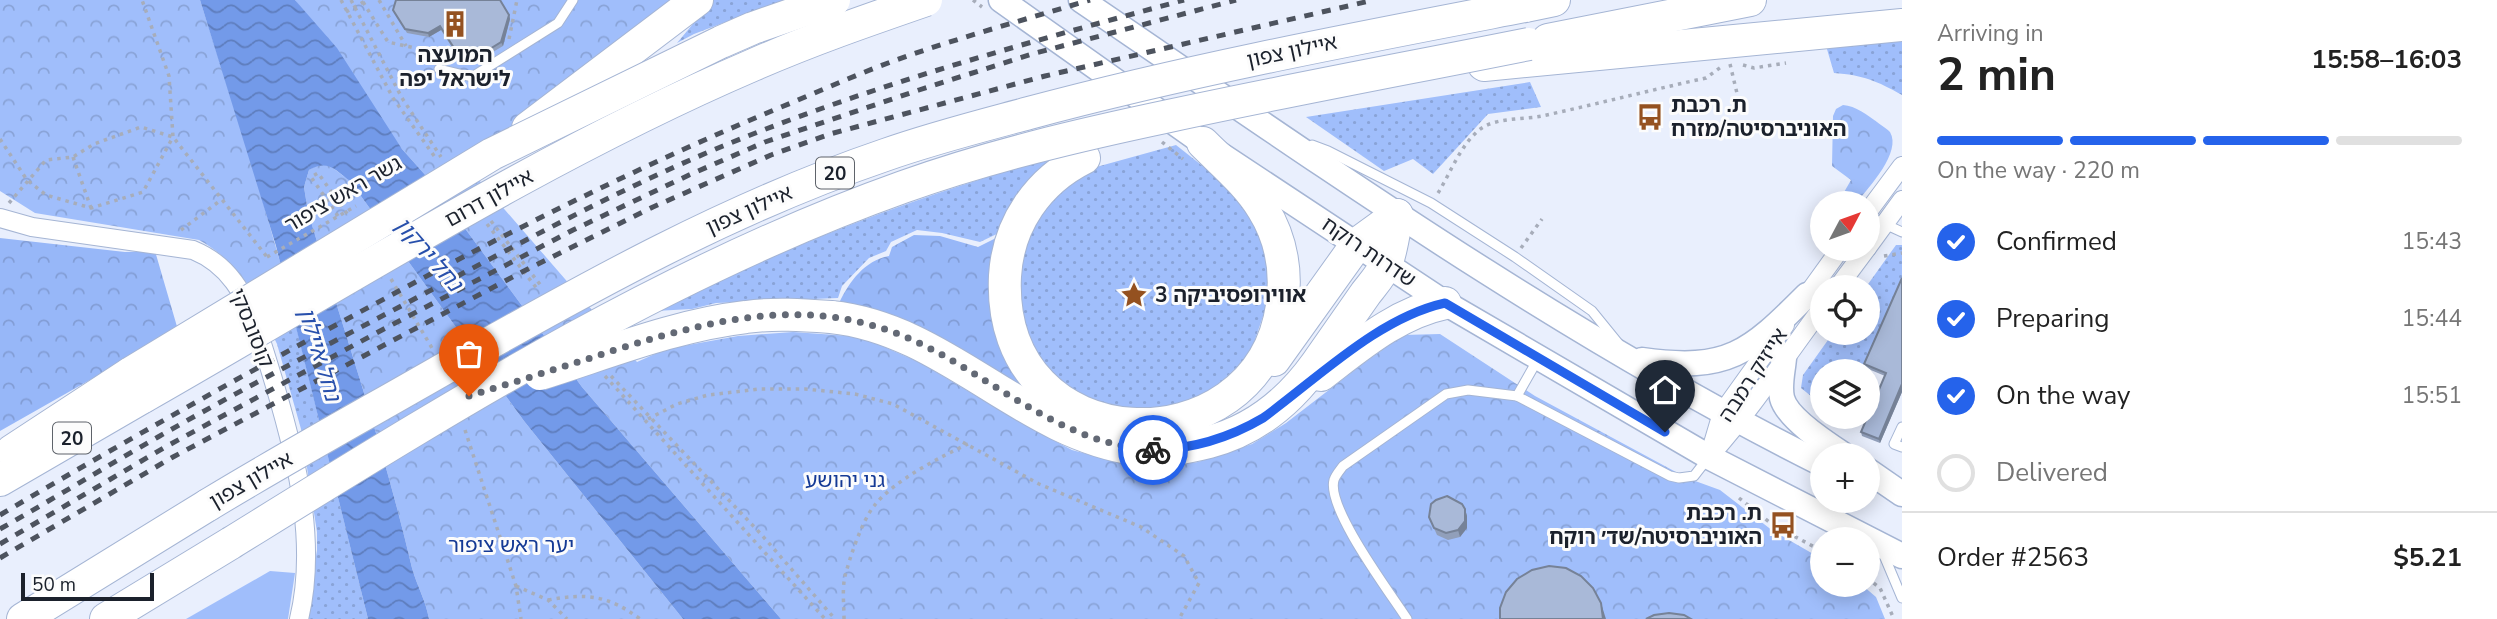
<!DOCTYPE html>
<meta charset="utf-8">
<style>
:root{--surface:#fff;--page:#f6f6f6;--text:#222;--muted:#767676;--line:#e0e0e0;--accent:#2563eb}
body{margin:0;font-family:"Nunito Sans","Noto Sans Hebrew",sans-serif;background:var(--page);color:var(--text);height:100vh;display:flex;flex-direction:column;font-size:26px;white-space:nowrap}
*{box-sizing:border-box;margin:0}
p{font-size:23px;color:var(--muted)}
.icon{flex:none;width:38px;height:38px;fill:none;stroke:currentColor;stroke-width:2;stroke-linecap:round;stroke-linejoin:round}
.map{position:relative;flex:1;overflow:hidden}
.panel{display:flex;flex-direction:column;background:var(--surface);width:595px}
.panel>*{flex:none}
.needle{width:46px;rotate:49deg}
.controls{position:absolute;left:1810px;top:191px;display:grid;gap:14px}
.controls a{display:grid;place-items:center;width:70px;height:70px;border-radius:50%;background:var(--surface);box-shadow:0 4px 18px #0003;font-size:35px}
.scale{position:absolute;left:21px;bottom:18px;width:133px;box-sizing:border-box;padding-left:7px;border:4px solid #1b212c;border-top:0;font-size:19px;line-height:24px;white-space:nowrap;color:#1b212c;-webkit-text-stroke:5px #fcfcfc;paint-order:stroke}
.pin{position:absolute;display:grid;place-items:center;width:60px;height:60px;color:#fff;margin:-72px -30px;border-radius:50% 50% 50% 0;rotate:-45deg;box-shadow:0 0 7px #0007}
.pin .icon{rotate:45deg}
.courier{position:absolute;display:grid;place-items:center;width:70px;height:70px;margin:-35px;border:5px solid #2563eb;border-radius:50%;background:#fff;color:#222;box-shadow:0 2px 9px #0007}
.headline em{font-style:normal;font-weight:700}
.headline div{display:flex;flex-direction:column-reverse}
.headline{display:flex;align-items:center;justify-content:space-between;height:119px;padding:0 35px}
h1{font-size:46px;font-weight:700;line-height:52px}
.bar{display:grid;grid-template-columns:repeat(4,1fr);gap:10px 7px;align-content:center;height:84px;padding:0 35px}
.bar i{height:9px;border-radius:5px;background:var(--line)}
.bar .current{background:var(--accent)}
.bar p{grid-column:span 4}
.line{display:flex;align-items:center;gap:18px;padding:0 35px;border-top:2px solid var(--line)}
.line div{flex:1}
ol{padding:0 35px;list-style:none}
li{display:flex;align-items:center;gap:21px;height:77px}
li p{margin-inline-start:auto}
li .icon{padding:7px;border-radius:50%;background:var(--accent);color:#fff;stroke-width:4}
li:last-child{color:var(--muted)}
li i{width:38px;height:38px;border:4px solid var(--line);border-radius:50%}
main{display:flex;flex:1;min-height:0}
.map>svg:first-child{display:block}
.grass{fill:url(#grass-dots)}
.forest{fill:url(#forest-crowns)}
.park{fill:url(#park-crowns)}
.garden{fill:#a0befb}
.water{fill:url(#water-waves)}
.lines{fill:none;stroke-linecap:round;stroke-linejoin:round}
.service-casing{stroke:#a5b5d4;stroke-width:11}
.minor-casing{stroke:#a5b5d4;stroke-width:20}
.secondary-casing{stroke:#a5b5d4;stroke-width:27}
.motorway-casing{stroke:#a5b5d4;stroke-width:34}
.path{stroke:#a7adba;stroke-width:3.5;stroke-dasharray:3.5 5;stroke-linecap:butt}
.service{stroke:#fff;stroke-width:9}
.minor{stroke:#fff;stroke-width:18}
.secondary{stroke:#fff;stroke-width:24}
.motorway{stroke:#fff;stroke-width:32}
.rail{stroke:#4d535e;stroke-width:5;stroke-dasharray:9 9;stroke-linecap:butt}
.motorway-bridge-casing{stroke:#a5b5d4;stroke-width:34;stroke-linecap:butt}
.path-bridge{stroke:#a7adba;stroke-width:3.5;stroke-dasharray:3.5 5;stroke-linecap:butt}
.motorway-bridge{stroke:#fff;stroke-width:32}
.wall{fill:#919fba}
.shaded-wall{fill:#768297}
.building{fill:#a9b9d8;stroke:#768297;stroke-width:2}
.done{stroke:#636975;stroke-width:7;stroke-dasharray:0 12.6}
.route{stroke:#2563eb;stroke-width:9}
.labels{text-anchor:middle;stroke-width:6;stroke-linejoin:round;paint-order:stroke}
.shield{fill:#fcfcfc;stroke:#5e636a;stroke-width:2}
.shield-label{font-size:19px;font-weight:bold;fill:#1b212c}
.street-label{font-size:21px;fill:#1b212c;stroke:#fcfcfc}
.poi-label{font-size:21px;font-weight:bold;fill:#1b212c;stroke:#fcfcfc;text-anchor:start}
.park-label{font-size:21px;fill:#153a95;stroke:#fcfcfc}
.water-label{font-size:23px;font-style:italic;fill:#274fab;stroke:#fcfcfc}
</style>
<main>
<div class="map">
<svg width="1902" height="619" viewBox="0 0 1902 619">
<defs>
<pattern id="grass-dots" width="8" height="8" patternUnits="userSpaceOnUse" patternTransform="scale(1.75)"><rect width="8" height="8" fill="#a0befb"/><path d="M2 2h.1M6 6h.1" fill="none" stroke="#89a3d7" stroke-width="1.8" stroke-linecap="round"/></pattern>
<pattern id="forest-crowns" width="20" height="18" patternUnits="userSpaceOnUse" patternTransform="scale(1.75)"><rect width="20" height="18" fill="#97b7f8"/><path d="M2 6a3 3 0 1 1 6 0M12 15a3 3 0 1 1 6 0" fill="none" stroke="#829dd5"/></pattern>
<pattern id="park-crowns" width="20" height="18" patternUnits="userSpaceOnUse" patternTransform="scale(1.75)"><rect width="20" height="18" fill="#a0befb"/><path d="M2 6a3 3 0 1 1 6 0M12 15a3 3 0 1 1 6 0" fill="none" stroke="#89a3d7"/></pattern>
<pattern id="water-waves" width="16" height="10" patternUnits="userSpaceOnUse" patternTransform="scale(1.75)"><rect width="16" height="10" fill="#739ae9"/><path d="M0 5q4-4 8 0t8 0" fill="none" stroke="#5e7dbd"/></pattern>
</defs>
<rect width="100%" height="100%" fill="#e9effd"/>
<g class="grass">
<polygon points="713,0 784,0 694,34 677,43"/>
<path d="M1902,32V95C1877,81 1863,75 1834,73L1824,39Z"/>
<polygon points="1530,82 1541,107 1488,114 1433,174 1413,159 1384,171 1306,117"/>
<polygon points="1176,145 1233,190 1264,239 1271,293 1250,354 1210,393 1159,411 1096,404 1044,369 1018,309 1023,245 1046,202 1089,169"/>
<path d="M1073,150L1001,232L980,242L942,233L917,230L891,242L886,251L869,258L842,286L838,298L716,303L692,309L655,311C702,290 748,267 796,247C886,208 980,179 1073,150Z"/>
<polygon points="1896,245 1902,245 1902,286 1866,371 1822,371 1822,405 1801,388 1803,375 1833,333 1867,332 1866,287"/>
<polygon points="282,269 368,619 306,619 317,550 317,532 301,429 277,344 249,286"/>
</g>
<g class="forest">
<path d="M914,235L940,236L978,247L1000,236C998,254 993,273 993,291C991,328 1013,358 1031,388L1023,392L920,329L894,317L839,303C850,281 864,261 889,256L892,247Z"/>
<polygon points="0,238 125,252 155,251 178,330 0,431"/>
</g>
<g class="park">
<path d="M0,0H200L255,174L282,269L249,286C234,266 221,252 199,240L35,213L0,191Z"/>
<polygon points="295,0 678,0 530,115 460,158 637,362 666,349 738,336 793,332 850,336 873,342 921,363 1023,424 1072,450 1132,466 1154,468 1198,462 1252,444 1286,423 1360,366 1403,335 1440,334 1535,396 1687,478 1720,490 1773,531 1822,559 1822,584 1862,585 1876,597 1885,619 781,619 582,387 427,177 402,149"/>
<path d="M1843,105C1856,106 1867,115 1877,122C1881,125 1887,129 1890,132C1902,152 1869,187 1857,202L1843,194L1851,180L1832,166L1833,116L1836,109Z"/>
<path d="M319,164L329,165L350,181L524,421L683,619H429C426,601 417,586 412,568C384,448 344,331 308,212L304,187L309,170Z"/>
</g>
<g class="garden">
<polygon points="367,0 379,0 406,46 388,42 363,2"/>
<polygon points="270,571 295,573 288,619 186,619"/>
</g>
<path class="water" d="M200,0H295L337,48L402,149L427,177L582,387L781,619H683L524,421L350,181C335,170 328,159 309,170L304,187L308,212C344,331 384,448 412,568C417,586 426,601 429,619H368L276,246Z"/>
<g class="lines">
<defs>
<g id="service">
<polyline points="439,69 472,77 558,23 573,0"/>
<polyline points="1312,145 1328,151 1431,203 1515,257 1592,311 1618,343"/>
<polyline points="1867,216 1902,232"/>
<polyline points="1517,396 1538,359"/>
<polyline points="1902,427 1894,444 1902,447"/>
<polyline points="1883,553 1902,598"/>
<path d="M1407,619C1391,594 1326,508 1334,480C1335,476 1340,470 1343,466L1446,394L1468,390L1517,396L1670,476L1679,478L1694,476L1708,458"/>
</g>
<g id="minor">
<polyline points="1867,213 1902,166"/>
<path d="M0,218L32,227L193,250C210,257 223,267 234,282C252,306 260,338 269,366C293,444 319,537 299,619"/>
<polyline points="1867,248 1902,200"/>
<polyline points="1838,287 1867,248"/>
<polyline points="1802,302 1841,248"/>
<path d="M1713,452C1753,407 1786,356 1822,308"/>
<polyline points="1709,457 1722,413 1785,325"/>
</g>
<g id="secondary">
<polyline points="1001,0 1203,143 1445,303 1709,457 1902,556"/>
<path d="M1081,0C1322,164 1560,333 1822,464"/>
<path d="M1784,358C1783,371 1779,385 1782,398C1787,418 1827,444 1844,455"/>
<path d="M1642,360C1728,372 1749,353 1807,295"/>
<polyline points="1867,470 1902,494"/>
</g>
<g id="motorway">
<polyline points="1525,6 1554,0"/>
<polyline points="1548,40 1750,0"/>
<polyline points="1484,65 1902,25"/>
<polyline points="528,128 697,0"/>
<path d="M1084,158C1038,181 1008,224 1005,276C996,465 1258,471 1282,306C1287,272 1281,238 1263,209C1248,184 1224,164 1203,143"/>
<path d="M831,317C947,329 1022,433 1135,449C1159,453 1185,448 1209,442C1255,430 1290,401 1317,363C1334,339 1350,316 1366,293C1373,284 1383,273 1387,262C1392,248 1394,231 1397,215"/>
<polyline points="1274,360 1357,244 1397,215"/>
<path d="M1321,375C1359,346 1397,313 1445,303"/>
<polyline points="12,451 131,373"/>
<polyline points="0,480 143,397"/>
<polyline points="23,619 208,505"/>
<polyline points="106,619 231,543"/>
</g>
</defs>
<use href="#service" class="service-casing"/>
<use href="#minor" class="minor-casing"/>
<use href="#secondary" class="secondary-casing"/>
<use href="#motorway" class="motorway-casing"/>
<g class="path">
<polyline points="341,0 393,98 437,160"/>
<polyline points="351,0 402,98 441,157"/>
<polyline points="379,0 406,46"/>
<polyline points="973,0 982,7"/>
<polyline points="363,2 388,42 473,61"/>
<polyline points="346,12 367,0"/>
<polyline points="509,39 517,0"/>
<polyline points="1730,64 1741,110"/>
<polyline points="1743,65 1754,68 1786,63"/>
<polyline points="0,139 27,180 46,195 91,208 143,192 173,137 169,76 142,0"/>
<polyline points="1162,142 1183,159"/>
<polyline points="73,157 91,208"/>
<path d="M1438,193C1451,172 1460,146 1479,130C1495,117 1522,120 1542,116C1597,104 1651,90 1706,78L1721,67"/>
<polyline points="9,203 46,160 73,157 94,144 141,127 173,137 267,257"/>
<polyline points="338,216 311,177 318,173 348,215"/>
<polyline points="491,221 542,287"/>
<polyline points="487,224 538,290"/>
<polyline points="181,230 221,200"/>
<polyline points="1521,248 1542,219"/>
<polyline points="1884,256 1902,253"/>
<polyline points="391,279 432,348"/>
<polyline points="605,376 825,619"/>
<polyline points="611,376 760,533 835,619"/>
<polyline points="648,419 677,404 708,395 759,389 805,389 855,394 893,404 1039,484 1141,527 1184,556 1199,583 1179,619"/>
<polyline points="465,430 516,586 521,619"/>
<polyline points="1739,498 1773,525 1822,551"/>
<polyline points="1867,578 1880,588 1894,619"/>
<polyline points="516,586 548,600 567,619"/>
<path d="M548,600C586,593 608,595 640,619"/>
<path d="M844,619C844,605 842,589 845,576C850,557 862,521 874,506C893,481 940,457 968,444"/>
</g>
<use href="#service" class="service"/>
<use href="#minor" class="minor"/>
<use href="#secondary" class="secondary"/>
<use href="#motorway" class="motorway"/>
<g class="rail">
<path d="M0,515C145,429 292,348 440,269C557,208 669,153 791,103C831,86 870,69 910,55C969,35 1030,18 1090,0"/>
<path d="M0,529C53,499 105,467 158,437C249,385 343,337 435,288C530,238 624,187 723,146C872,85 1029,42 1184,0"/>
<polyline points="0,544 167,446 382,330 573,230 689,175 765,142 919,90 1032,54 1236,0"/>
<polyline points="0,558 173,457 522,272 653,207 771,155 830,134 1045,76 1374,0"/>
</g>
<defs>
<g id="motorway-bridge">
<polyline points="131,373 492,154 721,42 753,28 834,0"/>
<path d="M540,374C607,353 676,325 746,317C774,313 803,315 831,317"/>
<path d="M143,397C343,283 541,156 753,65C810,40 868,20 926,0"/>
<path d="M208,505C287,457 369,412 449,366C590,286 732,207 885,155C933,138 981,126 1029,113C1193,69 1359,38 1525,6"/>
<path d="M231,543C446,410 664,272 903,187C990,156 1079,135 1169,116C1289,90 1409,68 1529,44"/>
</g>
</defs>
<use href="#motorway-bridge" class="motorway-bridge-casing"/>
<polyline class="path-bridge" points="267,257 356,206"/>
<use href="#motorway-bridge" class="motorway-bridge"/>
</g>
<g class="wall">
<polygon points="393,10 509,15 510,19 503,46 481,59 455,52 441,30 429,37 407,33"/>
<polygon points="1902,278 1902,392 1880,443 1862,436 1861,432 1885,376 1866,368 1864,364"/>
<polygon points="1465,509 1467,516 1467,528 1460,537 1448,540 1437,535 1429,517"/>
</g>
<g class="shaded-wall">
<polygon points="509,15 510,19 503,46 501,42"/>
<polygon points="440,26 441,30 429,37 428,33"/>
<polygon points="1902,384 1902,392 1880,443 1879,439"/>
<polygon points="1465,509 1467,516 1467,528 1460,537 1458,530"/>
<polygon points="1601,603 1605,616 1606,619 1603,619"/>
</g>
<g class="building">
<polygon points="396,0 500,0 509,15 501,42 480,55 454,48 440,26 428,33 405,29 393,10"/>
<polygon points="1902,278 1902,384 1879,439 1861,432 1886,373 1864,364"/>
<polygon points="1447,496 1462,504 1465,509 1465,521 1458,530 1446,533 1434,528 1429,517 1431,504 1436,500"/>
<polygon points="1549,566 1566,568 1581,576 1593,588 1601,603 1603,619 1500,619 1500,608 1506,592 1517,579 1532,570"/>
<polygon points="1669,613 1684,615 1691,619 1646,619 1654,615"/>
</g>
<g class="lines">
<path class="done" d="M469,396C518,381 566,366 615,350C727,315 824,292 933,350C1005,388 1068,445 1153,450"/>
<path class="route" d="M1153,450C1192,449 1229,438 1263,418C1318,378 1378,318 1445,303L1665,432"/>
</g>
<defs>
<symbol id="building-bare" viewBox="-9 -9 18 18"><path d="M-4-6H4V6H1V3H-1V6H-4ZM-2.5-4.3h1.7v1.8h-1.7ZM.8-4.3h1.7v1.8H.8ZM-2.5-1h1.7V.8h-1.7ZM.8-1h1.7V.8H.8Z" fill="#945120" stroke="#fcfcfc" stroke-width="2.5" paint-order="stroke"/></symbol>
<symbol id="bus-bare" viewBox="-9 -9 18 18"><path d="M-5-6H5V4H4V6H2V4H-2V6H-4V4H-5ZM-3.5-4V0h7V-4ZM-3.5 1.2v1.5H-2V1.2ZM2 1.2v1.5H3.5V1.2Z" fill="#945120" stroke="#fcfcfc" stroke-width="2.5" paint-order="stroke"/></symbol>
<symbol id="sight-bare" viewBox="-9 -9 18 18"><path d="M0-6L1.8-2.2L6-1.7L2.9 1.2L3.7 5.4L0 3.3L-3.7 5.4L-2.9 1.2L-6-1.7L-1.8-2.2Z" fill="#945120" stroke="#fcfcfc" stroke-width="2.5" paint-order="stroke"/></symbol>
</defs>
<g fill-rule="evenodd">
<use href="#building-bare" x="436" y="5" width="38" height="38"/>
<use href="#bus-bare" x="1631" y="98" width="38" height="38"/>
<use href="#sight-bare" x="1115" y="276" width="38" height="38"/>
<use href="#bus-bare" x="1764" y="506" width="38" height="38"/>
</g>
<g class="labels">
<g class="shield">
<rect x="816" y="157.5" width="38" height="31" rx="5"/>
<rect x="53" y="422.5" width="38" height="31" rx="5"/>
</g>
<g class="shield-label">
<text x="835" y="180">20</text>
<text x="72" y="445">20</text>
</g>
<g class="street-label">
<text transform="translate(1292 51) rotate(-12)" y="7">איילון צפון</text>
<text transform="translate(343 194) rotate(-30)" y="7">גשר ראש ציפור</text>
<text transform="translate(489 198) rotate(-29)" y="7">איילון דרום</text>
<text transform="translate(749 210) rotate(-24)" y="7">איילון צפון</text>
<text transform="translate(1369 252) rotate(34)" y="7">שדרות רוקח</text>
<text transform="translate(252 328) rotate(68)" y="7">קוסובסקי</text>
<text transform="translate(1753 375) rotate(-57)" y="7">אייזיק רמבה</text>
<text transform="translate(251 480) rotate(-30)" y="7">איילון צפון</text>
</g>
<g class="poi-label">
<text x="455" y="62" text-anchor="middle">המועצה<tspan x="455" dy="24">לישראל יפה</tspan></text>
<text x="1671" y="112">ת. רכבת<tspan x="1671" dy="24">האוניברסיטה/מזרח</tspan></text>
<text x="1155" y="302">אווירופסיביקה 3</text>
<text x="1762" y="520" text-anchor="end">ת. רכבת<tspan x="1762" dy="24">האוניברסיטה/שד׳ רוקח</tspan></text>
</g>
<g class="park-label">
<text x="845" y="487">גני יהושע</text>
<text x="511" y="552">יער ראש ציפור</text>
</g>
<g class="water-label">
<text transform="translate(429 254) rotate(49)" y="8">נחל ירקון</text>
<text transform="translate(320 354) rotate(73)" y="8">נחל איילון</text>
</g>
</g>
</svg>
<div class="controls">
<a><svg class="needle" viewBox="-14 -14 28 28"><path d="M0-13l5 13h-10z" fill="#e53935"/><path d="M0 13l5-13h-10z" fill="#767676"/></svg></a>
<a><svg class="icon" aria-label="locate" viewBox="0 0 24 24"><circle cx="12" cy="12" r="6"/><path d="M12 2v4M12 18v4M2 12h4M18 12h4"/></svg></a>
<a><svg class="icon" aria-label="layers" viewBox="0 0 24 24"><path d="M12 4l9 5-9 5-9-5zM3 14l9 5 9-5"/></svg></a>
<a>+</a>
<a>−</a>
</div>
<div class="scale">50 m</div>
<div class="pin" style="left:469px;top:396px;background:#ea580c"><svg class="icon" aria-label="bag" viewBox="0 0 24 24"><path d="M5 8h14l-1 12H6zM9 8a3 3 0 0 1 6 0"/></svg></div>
<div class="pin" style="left:1665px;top:432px;background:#1f2937"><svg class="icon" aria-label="home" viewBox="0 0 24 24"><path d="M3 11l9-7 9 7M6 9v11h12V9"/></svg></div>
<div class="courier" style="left:1153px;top:450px"><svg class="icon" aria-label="bike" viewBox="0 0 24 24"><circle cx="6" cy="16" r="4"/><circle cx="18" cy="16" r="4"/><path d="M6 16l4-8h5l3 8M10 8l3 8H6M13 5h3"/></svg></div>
</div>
<section class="panel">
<div class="headline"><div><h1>2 min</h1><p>Arriving in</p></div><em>15:58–16:03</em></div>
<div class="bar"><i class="current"></i><i class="current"></i><i class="current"></i><i></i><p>On the way · 220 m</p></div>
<ol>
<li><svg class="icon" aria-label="check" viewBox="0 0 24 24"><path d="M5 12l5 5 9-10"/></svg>Confirmed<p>15:43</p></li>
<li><svg class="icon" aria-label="check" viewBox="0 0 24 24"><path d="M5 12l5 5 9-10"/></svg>Preparing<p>15:44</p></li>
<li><svg class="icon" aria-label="check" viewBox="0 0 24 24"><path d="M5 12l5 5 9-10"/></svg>On the way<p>15:51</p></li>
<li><i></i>Delivered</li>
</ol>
<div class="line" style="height:91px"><div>Order #2563</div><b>$5.21</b></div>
</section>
</main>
